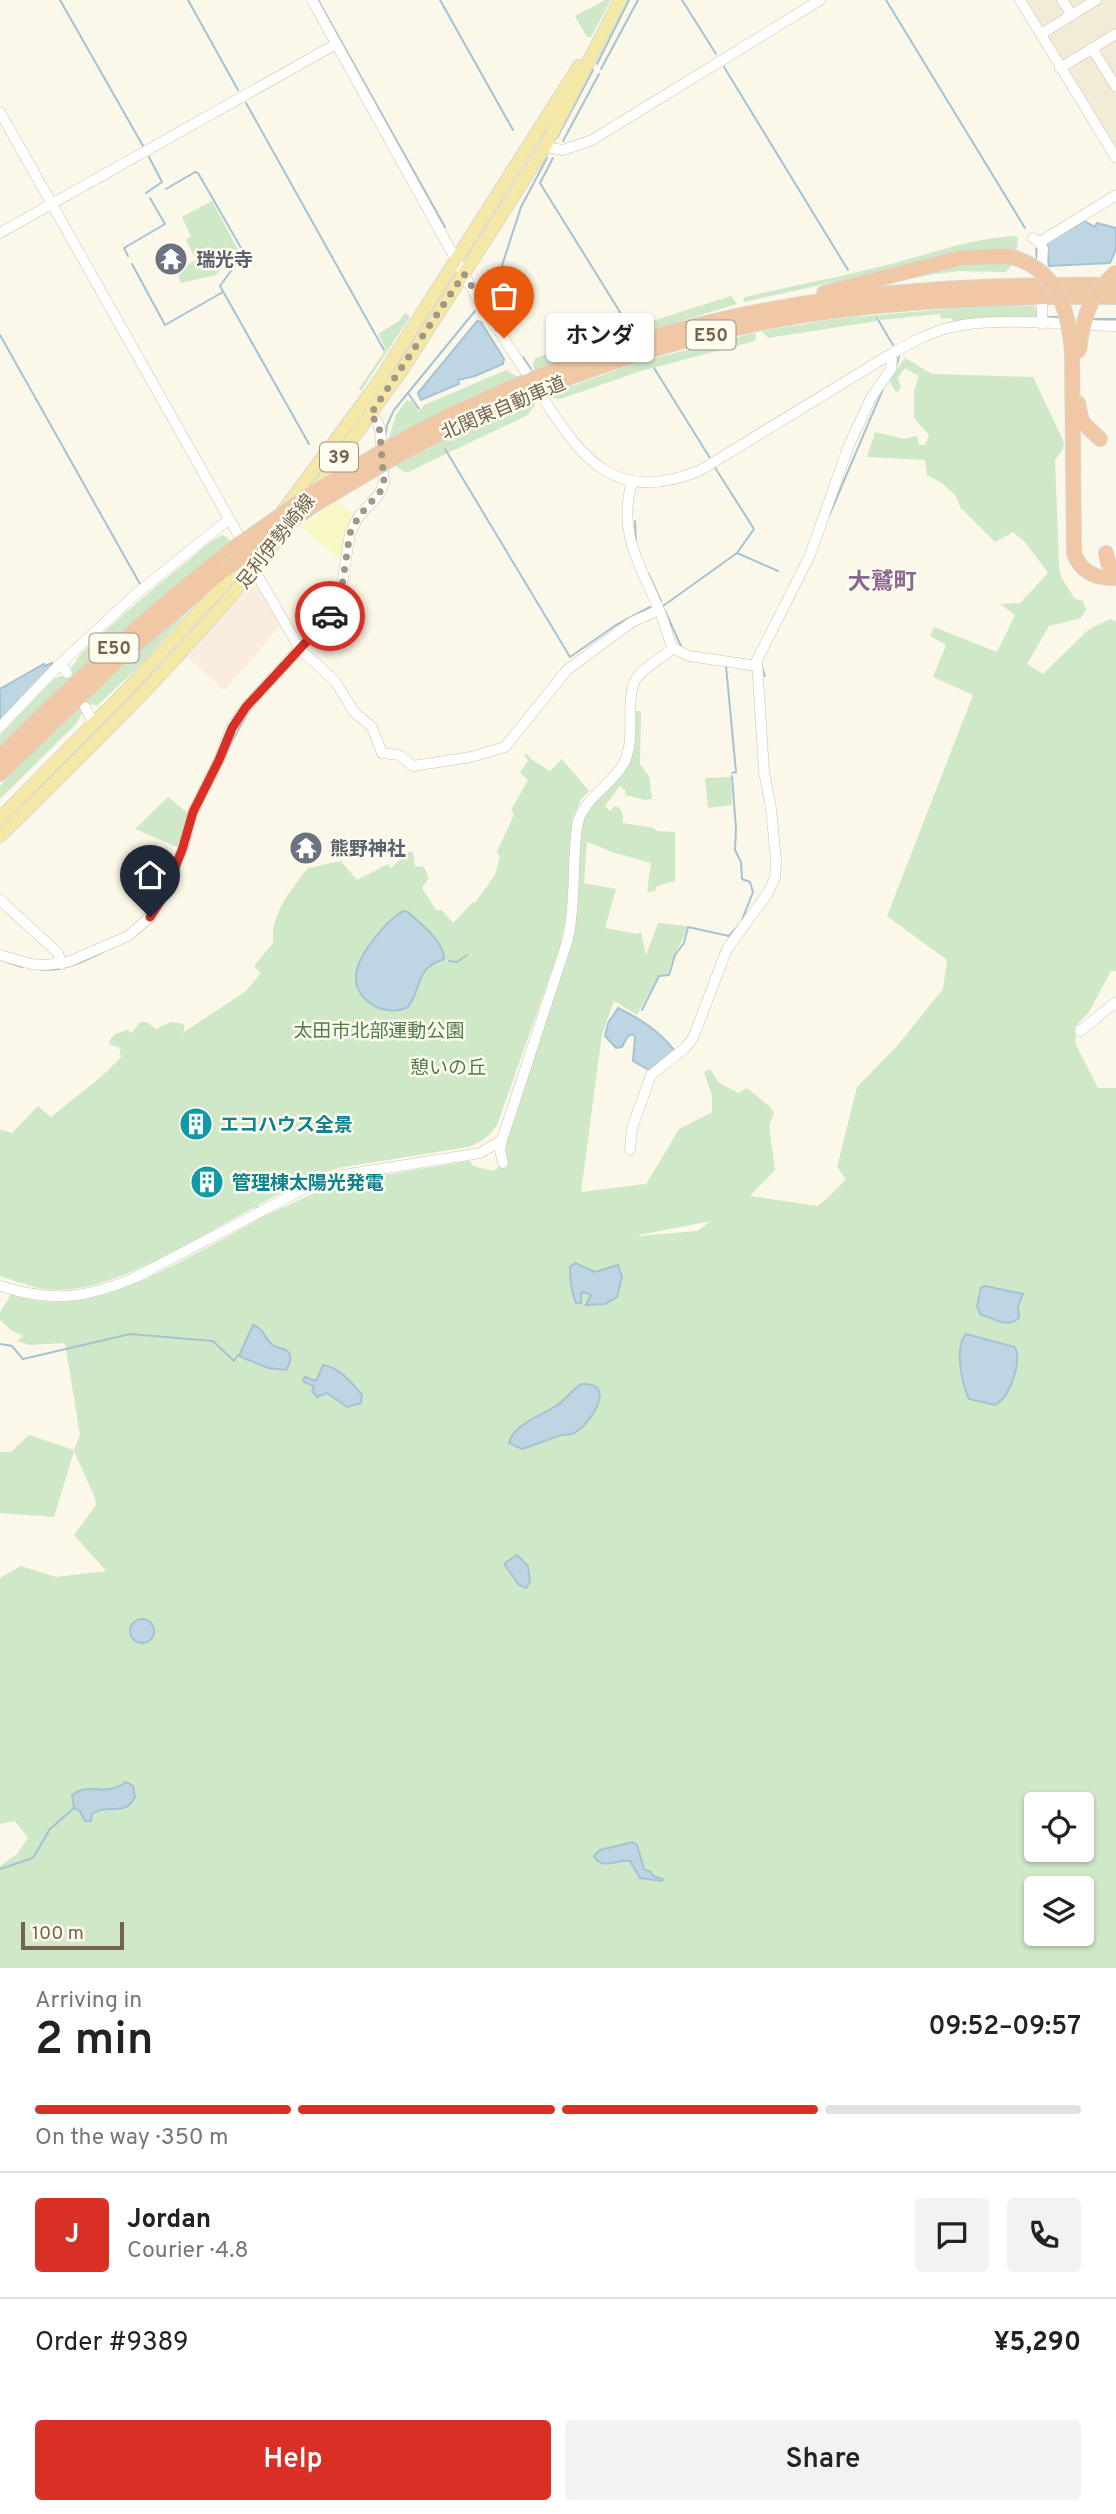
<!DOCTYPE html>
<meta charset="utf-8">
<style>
:root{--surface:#fff;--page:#f2f2f2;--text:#222;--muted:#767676;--line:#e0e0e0;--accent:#d93025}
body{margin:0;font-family:Overpass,"Noto Sans JP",sans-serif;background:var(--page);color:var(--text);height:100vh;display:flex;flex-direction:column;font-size:26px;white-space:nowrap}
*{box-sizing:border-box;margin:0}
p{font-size:23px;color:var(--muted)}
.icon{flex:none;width:38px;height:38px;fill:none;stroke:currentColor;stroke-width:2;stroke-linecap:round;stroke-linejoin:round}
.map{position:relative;height:1968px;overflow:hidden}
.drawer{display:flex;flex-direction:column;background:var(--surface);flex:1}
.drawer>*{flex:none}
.fabs{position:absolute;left:1024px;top:1792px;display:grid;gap:14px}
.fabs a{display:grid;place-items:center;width:70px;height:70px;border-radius:7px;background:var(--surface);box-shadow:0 2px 5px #0004;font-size:35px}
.scale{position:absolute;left:21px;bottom:18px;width:103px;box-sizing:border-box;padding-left:7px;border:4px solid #74634e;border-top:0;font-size:19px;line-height:24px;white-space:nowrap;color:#74634e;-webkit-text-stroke:5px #fefbef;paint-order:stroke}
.pin{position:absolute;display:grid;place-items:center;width:60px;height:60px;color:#fff;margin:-72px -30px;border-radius:50% 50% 50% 0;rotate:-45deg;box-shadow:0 0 7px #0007}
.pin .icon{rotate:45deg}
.courier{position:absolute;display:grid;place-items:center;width:70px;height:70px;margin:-35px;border:5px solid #d93025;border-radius:50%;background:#fff;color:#222;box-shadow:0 2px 9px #0007}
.bubble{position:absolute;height:49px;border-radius:7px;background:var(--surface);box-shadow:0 2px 5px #0004;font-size:23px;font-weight:600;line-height:49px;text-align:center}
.summary em{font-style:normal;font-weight:600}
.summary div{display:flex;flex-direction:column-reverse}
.summary{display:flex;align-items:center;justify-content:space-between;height:119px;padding:0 35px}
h1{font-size:46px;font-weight:600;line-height:52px}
.bar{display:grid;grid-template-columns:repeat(4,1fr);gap:10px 7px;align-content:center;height:84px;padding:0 35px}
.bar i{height:9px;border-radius:5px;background:var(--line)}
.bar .selected{background:var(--accent)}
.bar p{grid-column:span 4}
.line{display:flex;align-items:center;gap:18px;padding:0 35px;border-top:2px solid var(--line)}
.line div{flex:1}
.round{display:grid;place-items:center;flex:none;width:74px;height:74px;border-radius:7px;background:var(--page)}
.cta{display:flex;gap:14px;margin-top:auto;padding:14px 35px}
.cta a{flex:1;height:80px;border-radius:7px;background:var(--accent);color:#fff;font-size:28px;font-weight:600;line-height:80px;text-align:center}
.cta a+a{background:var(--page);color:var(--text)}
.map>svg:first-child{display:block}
.residential{fill:#f2ebd8}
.commercial{fill:#faecde}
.green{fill:#cee8c8;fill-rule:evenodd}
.sand{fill:#f8f7c6}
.water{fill:#bed6e3;stroke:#a5c3d4;stroke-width:2}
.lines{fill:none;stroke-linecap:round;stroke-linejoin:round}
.stream{stroke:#a5c3d4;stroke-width:2}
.minor-casing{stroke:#ccc2af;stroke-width:11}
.major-casing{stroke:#dbd6d1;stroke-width:14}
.highway-casing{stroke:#dbd6d1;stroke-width:16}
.minor{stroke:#fff;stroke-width:10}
.major{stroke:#f4e8a7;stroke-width:12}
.highway{stroke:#f0c8a5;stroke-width:14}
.highway-bridge-casing{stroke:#dbd6d1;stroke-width:16;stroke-linecap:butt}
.highway-bridge{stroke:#f0c8a5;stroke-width:14}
.done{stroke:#a39784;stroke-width:7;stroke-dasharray:0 12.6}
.route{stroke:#d93025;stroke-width:9}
.labels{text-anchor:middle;stroke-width:5;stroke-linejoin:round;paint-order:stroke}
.shield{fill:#fefbef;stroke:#9d917e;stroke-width:2}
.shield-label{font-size:18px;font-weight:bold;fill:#74634e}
.worship-label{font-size:19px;font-weight:bold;fill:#5b616d;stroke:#fefbef;text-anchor:start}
.street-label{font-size:19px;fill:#74634e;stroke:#fefbef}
.park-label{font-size:19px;fill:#4f7e4a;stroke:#fefbef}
.culture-label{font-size:19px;font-weight:bold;fill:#0d838f;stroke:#fefbef;text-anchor:start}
.quarter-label{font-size:23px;font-weight:bold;fill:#8b668f;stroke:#fefbef}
</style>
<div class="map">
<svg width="1116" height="1968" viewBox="0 0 1116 1968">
<rect width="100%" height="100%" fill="#fbf8e9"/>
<polygon class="residential" points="1024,0 1116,0 1116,152"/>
<polygon class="commercial" points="255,580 280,626 224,691 188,657"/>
<g class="green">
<polygon points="605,0 611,0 591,37 587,37 575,16"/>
<polygon points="212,201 238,250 216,275 181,283 177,271 196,260 186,240 191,236 182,217"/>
<path d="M1014,236L1018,237C1017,250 1016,263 1006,272L959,271L914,277L1005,249H981L744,302L743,298L746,297C800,284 856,274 909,259C948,248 973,239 1014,236Z"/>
<polygon points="731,296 737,304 638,334 535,370 533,365 535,358"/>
<polygon points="982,306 1035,306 1039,318 954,322 951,318 941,319 940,314 881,320 879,317 876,318 877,321 768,338 762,331 842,318"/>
<polygon points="405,313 410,317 361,391 359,389 386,349 378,334 399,321"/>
<polygon points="754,333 756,335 755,341 641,371 560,399 551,398 550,394 639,362"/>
<path d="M905,358L932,374L1033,377L1064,442L1063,449L1055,460L1059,565L1061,577L1075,599L1083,601L1086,610L1081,618L1049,626L1027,664L1043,674L1088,630L1110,619L1116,622V971H1111L1089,1012L1075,1027L1076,1045L1098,1088H1116V1968H0V1866L16,1855L28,1838L15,1821L0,1824V1578L21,1566L56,1577L106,1571L74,1535L96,1505L95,1498L74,1451L54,1517L0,1513V1452H11L29,1435L74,1450L80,1435L65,1343L29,1345L17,1341L23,1336L11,1330L0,1320V1312L11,1294C72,1315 121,1291 176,1264C205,1249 233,1234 261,1218L255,1207C201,1235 118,1290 58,1290C37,1290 19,1282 0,1276V1129L12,1133L38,1106L51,1117L101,1077L121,1057L119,1047L110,1045L109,1041L115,1034L127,1030L132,1033L140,1022H147L156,1029L171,1022L184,1024V1030L181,1034L245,992L261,973L254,966L273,943C271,913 290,891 308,868L341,861L357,880L388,864L391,868L408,852H413L415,866L424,867L429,878L422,888L436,910H442L453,923L473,902L475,903L495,875L500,856L497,852L514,814L511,810L528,780L520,773L528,761L524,754H527L531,759L550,771L562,759L589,791L581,799L572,821L566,917L559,951L497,1125C489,1137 481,1142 468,1147L338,1168L310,1178L258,1205L265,1216L336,1183L469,1161L474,1166L492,1171L501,1166L506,1132L571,945L579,832L584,812L623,770L634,711H641L640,764L649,776L652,799L645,800L625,795L626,791L620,786L605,806L610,811L615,806C623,808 623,815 623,823L654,828L657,831L675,832V881L657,886L655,891L647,892L651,863L612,852L587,842L584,883L616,889L605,928L637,934L641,932L646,955L658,923L687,926C682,946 673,953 668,974L659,975L637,1015L614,1001L602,1034L581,1192L646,1184L679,1129L712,1112V1096L704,1072L710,1069L719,1083L738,1093L747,1088L769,1106L774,1113L769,1126L775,1170L750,1196L817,1206L828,1198L846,1179L837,1167L857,1087L897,1046L943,989L947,960L887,916L973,695L933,677L946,645L930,636L934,627L997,652L1015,615L1000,604L1020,603L1048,573L1026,543L1013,532L995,542L960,507L956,496L942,483L927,475L925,460L867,457L875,432L904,439L917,436L919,445H925L929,435L914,418V391L919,376L905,368L898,378L901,387L898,392L895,391L889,380ZM711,1221L697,1231L638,1236L639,1235ZM1036,1804H1082V1850H1036ZM1036,1888H1082V1934H1036Z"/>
<polygon points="506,370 518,377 417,424 388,440 396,415 407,399 409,402 411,400 419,412 424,405"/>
<polygon points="529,402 533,402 535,405 528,415 406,473 394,465 467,429"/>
<path d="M223,535L231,541L124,629L0,747V735L55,678C76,672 70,664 85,650C118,619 152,589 188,561C199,552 210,540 223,535Z"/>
<polygon points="193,603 194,605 143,662 98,705 88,704 83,711 77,723 0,799 0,786 11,774 86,699"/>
<polygon points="731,777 732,805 708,808 705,778"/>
<polygon points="168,797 189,814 177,847 135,829"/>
</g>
<polygon class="sand" points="335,502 356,515 343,557 337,557 301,526"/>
<g class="water">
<polygon points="1084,221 1095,227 1097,223 1116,228 1116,249 1110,263 1049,266 1047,243"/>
<polygon points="477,321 481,322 504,359 503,364 475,376 458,380 459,384 421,400 418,393"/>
<polygon points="52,663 53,667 0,721 0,689 44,664 45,666"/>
<path d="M403,911L408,912C420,924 444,940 444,959C414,969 423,986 408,1007C387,1018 355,1002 356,977C356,956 386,921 403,911Z"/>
<path d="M618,1008C641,1019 659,1031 675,1051L649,1070L633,1061L635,1037L633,1034L628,1036L622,1047L616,1048L605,1036L608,1023Z"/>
<path d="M575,1263L595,1272L618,1265L622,1277L617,1297L605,1304L586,1305L591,1295L584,1292L581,1294V1303H576C571,1291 570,1280 570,1267Z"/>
<path d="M985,1286L1023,1294L1018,1306L1019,1318C1004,1329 997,1318 981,1315L977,1306L981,1288Z"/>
<path d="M253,1325C265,1329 264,1339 273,1345C278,1349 286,1348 289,1353C292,1358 289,1365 286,1370L268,1368L239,1356Z"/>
<path d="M966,1334L1015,1347C1022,1362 1010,1397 995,1405L969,1399C962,1384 954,1347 966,1334Z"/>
<path d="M323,1365C338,1366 353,1384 362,1395L361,1403L347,1407L327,1393L317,1397L312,1391L314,1386L304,1382L303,1379L305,1377L316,1381Z"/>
<path d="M582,1384C619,1382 589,1426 574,1433C570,1435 563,1434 558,1436C546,1440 534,1445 522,1449L509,1443C513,1425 542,1415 556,1406C566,1400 572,1389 582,1384Z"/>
<polygon points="517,1555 528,1566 530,1582 526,1588 519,1585 505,1565 505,1563"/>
<circle cx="142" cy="1631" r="12"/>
<path d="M126,1782L133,1786L135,1797C124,1818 111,1802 92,1814L91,1821H85L80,1811L74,1808L72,1795C90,1781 105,1798 126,1782Z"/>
<path d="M633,1842L637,1845L644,1869L651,1872L653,1876L663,1879L662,1881L640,1878L630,1861C617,1859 602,1871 594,1856L600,1850Z"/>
</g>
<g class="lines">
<g class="stream">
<polyline points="60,0 143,146"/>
<polyline points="188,0 238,90"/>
<polyline points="318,0 445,227"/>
<polyline points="440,0 513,130"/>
<polyline points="682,0 716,54"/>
<polyline points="886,0 1025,228"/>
<polyline points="597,64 629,0"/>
<polyline points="724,67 848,270"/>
<polyline points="601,69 638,0"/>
<polyline points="246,103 384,350"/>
<polyline points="557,138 593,70"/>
<polyline points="563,141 599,74"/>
<polyline points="553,158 540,183 628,325"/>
<polyline points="166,189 195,172 198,173 244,253 220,286 309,444"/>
<polyline points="146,193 162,182 149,157"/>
<polyline points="1036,249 1037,261"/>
<polyline points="128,256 124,248 165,224 150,198"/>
<polyline points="132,264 165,325 223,292"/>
<polyline points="488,296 497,281 521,207 547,158"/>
<polyline points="493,309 506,329"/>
<polyline points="1048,317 1059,317"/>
<polyline points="877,318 893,345"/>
<polyline points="1093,319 1116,319"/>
<polyline points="0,335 140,584"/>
<polyline points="523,357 531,369"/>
<polyline points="896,366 899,357"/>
<polyline points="654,368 710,458"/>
<polyline points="408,393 419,409"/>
<polyline points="385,437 387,425 394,410 475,311"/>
<polyline points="445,449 570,657 616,625 650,607"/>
<polyline points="714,466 754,529 737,553"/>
<polyline points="388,482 388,467"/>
<polyline points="829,516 883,389"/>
<polyline points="635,521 636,542"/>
<polyline points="648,573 661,601"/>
<polyline points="663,606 737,553 778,571"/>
<polyline points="665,611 681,646"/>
<polyline points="318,635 340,611"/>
<polyline points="726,666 736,772 732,773"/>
<polyline points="762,667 765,676"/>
<polyline points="223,763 230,745 250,709"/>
<polyline points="732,776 736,829 735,850 741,862 742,879 750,882 753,892 742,920"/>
<polyline points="187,850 192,832"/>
<polyline points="136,935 150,923"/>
<polyline points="1,960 22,967"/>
<polyline points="449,961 457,962 467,955"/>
<path d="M38,969C61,973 82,962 103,952"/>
<polyline points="642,1010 659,976 669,975 675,955 684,943 688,927 729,936 739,925"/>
<polyline points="0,1344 12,1346 23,1359 130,1334 213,1341 234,1361 238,1355"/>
<polyline points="0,1869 33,1858 50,1829 74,1808"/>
</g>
<defs>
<g id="minor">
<polyline points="312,0 476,296 525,371"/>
<polyline points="1020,0 1116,158"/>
<polyline points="1062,0 1072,15"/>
<polyline points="1041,34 1096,0"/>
<polyline points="1092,48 1116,87"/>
<polyline points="1060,68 1116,34"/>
<polyline points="0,112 244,545"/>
<polyline points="545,147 563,150 592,140 820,0"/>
<polyline points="0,233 336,44"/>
<polyline points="1033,238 1040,242 1043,249 1041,275"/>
<polyline points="1040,242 1116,195"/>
<polyline points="1042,306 1042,324"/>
<path d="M543,398C585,463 616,503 699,471L889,355C908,344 926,334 948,328C995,316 1067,325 1116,326"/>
<path d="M632,482C616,535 644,571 662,617C666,627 668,638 673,648L689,656L757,666"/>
<polyline points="252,566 300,649 335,681 354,712 372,727 382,753 399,755 413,766 471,757 505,747 567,670 632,622 659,610"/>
<polyline points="61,663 67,673"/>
<polyline points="85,707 94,724"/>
<polyline points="0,727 61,663 136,594 228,520"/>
<polyline points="0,900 58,953 61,964"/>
<polyline points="0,955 31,964 46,965 68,962 128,936 150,917 163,896 182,850 193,812 219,760 231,728 246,707 339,605 350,533 359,516 380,493 384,482 380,429 377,421 370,415"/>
<polyline points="1080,1031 1116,1002"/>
<polyline points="502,1140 500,1150 503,1163"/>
<polyline points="630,1150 632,1128 651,1075 685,1048 693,1038 727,949 768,893 775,878 776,860 771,808 764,772 757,660 810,555 849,445 871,398 891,369 892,360 889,355"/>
<path d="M0,1286C52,1302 83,1299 134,1278L304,1189L337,1176L480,1153L502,1140L568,939C576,902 572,864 577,827C580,800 612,786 624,763C637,738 624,700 636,679C644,667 662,658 673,648"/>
</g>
<g id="major">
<polyline points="314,492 402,370 545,147 620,0"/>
<polyline points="283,511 377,384 579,66"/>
<polyline points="0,818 124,693 249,557"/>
<path d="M0,836C100,738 200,640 286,529"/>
</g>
<g id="highway">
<polyline points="824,293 960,258 1008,256"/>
<path d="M1072,352L1074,554C1082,573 1096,579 1116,578"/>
<polyline points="1078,403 1082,422 1100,439"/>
<path d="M391,446C529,371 680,319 836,299C929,287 1022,284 1116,285"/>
<path d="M393,458C532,383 684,330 840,310C931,299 1024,296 1116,297"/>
<polyline points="1106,553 1108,563 1116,570"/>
<path d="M0,757C73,682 152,612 234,548"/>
<polyline points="0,774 117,661 224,570"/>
</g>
</defs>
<use href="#minor" class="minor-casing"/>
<use href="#major" class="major-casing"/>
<use href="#highway" class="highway-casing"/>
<use href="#minor" class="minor"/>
<use href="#major" class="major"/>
<use href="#highway" class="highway"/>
<defs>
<g id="highway-bridge">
<path d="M1008,256C1057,268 1068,307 1072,352"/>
<path d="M1079,351C1083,316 1089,297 1116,272"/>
<polyline points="234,548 308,496 391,446"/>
<polyline points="224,570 314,505 393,458"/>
</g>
</defs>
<use href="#highway-bridge" class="highway-bridge-casing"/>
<use href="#highway-bridge" class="highway-bridge"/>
</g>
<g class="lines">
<polyline class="done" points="330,616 339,606 350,533 359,516 380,492 384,482 379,424 370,415 464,274 504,338"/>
<polyline class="route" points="150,917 163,897 182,850 193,812 219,760 232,728 246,707 330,616"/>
</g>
<defs>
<symbol id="temple-disc" viewBox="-11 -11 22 22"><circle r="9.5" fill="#6b7280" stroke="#fefbef"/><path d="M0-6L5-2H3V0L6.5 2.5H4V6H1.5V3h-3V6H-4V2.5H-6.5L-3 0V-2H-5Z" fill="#fff"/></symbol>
<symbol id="building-disc" viewBox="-11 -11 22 22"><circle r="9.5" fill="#0f9aa8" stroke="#fefbef"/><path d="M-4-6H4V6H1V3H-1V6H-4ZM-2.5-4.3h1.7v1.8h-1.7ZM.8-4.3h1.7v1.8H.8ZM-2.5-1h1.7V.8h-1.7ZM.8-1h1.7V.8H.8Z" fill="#fff"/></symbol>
</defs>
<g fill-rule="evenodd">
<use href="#temple-disc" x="152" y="240" width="38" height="38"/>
<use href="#temple-disc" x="287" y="829" width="38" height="38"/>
<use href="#building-disc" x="177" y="1105" width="38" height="38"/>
<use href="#building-disc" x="188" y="1163" width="38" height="38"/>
</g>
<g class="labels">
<g class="shield">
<rect x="686.5" y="320.5" width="49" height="29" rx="5"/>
<rect x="320" y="442.5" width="38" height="29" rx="5"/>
<rect x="89.5" y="633.5" width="49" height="29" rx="5"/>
</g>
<g class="shield-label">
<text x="711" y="341">E50</text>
<text x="339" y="463">39</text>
<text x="114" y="654">E50</text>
</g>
<g class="worship-label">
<text x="196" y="266">瑞光寺</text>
<text x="330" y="855">熊野神社</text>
</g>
<g class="street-label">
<text transform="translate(503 407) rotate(-23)" y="7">北関東自動車道</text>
<text transform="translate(275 541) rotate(-52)" y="7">足利伊勢崎線</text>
</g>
<g class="park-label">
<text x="379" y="1037">太田市北部運動公園</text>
<text x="448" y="1074">憩いの丘</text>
</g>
<g class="culture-label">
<text x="220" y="1131">エコハウス全景</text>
<text x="232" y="1189">管理棟太陽光発電</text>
</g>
<g class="quarter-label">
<text x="882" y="589">大鷲町</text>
</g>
</g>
</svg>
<div class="fabs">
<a><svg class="icon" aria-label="locate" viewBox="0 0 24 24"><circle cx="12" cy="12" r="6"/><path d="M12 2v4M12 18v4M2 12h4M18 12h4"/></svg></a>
<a><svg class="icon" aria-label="layers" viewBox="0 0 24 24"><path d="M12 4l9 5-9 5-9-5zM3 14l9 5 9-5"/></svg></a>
</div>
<div class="scale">100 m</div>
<div class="pin" style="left:504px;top:338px;background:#ea580c"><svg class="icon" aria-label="bag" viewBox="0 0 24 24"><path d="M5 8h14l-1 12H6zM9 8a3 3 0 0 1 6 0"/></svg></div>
<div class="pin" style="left:150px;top:917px;background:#1f2937"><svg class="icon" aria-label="home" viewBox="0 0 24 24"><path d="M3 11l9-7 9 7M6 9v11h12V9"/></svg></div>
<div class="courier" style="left:330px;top:616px"><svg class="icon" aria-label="car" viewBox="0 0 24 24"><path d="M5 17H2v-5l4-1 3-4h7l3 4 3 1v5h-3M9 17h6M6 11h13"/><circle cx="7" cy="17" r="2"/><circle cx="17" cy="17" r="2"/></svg></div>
<div class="bubble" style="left:546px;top:313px;width:108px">ホンダ</div>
</div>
<section class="drawer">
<div class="summary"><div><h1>2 min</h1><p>Arriving in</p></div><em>09:52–09:57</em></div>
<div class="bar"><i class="selected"></i><i class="selected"></i><i class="selected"></i><i></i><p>On the way · 350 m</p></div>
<div class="line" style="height:126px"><b class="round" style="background:var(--accent);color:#fff">J</b><div><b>Jordan</b><p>Courier · 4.8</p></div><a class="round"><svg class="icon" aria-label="chat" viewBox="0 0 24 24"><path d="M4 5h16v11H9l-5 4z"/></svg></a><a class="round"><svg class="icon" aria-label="phone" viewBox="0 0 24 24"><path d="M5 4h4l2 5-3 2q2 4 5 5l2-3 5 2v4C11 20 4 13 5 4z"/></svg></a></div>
<div class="line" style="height:91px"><div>Order #9389</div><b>¥5,290</b></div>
<div class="cta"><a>Help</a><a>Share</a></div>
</section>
